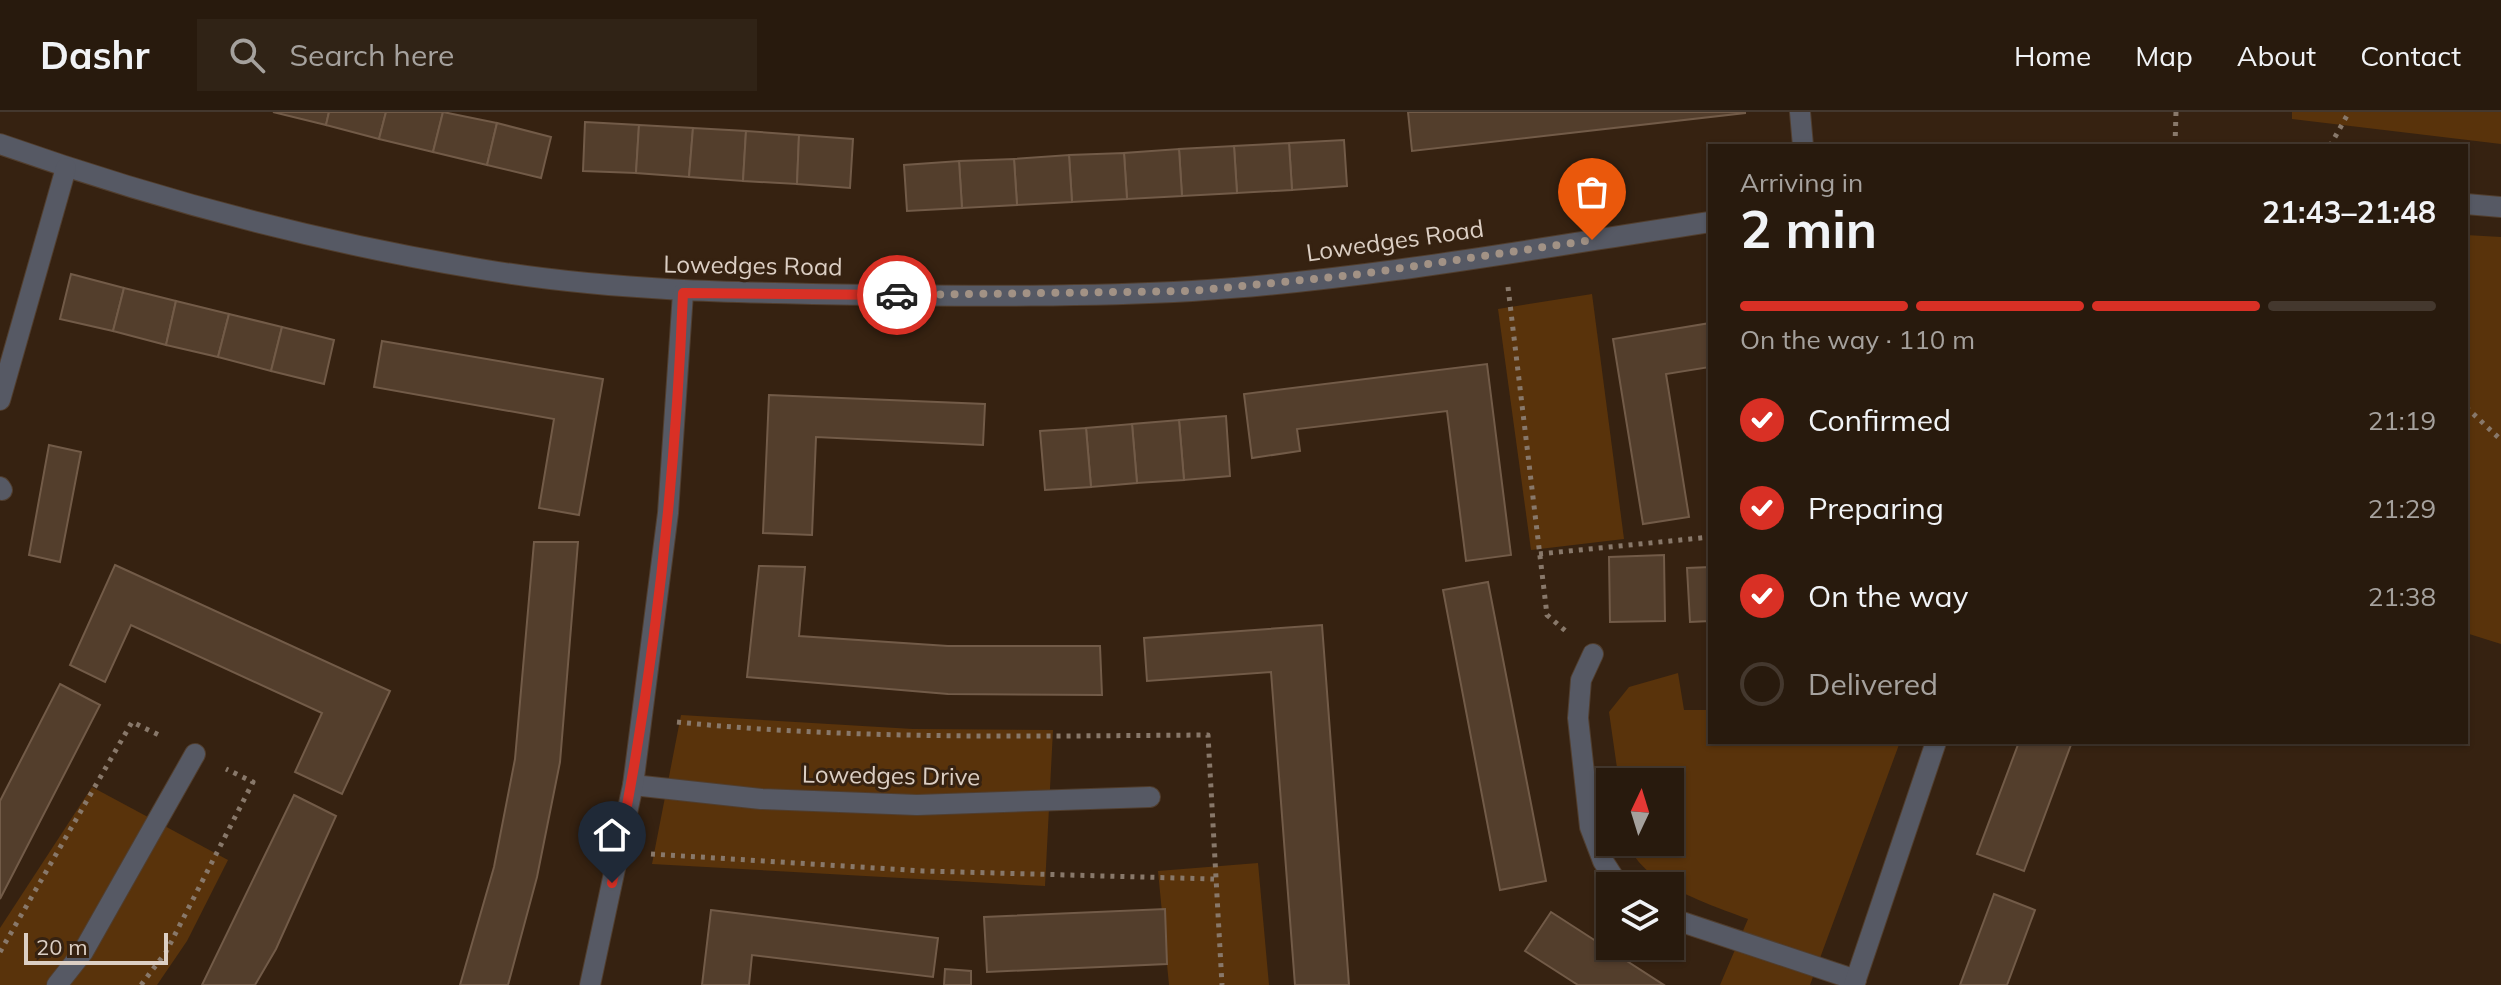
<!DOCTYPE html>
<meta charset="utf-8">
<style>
:root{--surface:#281a0d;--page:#302316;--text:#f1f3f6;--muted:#a5a19d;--line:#44382e;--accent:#d93025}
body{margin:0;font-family:Mulish,sans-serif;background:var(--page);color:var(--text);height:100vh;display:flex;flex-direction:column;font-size:30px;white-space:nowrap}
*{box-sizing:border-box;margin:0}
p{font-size:26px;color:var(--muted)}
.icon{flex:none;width:44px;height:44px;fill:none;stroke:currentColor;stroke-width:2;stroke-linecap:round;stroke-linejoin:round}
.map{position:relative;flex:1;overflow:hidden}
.panel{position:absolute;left:1708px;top:32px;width:760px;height:600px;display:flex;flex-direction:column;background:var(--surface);border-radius:0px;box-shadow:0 2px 6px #0004,0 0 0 2px var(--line)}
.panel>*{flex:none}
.needle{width:52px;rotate:4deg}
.buttons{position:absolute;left:1596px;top:656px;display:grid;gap:16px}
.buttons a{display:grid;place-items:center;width:88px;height:88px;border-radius:0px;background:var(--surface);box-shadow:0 2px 6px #0004,0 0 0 2px var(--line);font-size:40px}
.scale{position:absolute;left:24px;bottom:20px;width:144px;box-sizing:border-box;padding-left:8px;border:4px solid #dccfc4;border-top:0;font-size:22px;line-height:28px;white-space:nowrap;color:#dccfc4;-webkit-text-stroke:6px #362211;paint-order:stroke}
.pin{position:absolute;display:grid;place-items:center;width:68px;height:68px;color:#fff;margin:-82px -34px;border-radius:50% 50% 50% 0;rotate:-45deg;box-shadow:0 0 8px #0007}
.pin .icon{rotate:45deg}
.courier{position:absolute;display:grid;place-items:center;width:80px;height:80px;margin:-40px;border:6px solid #d93025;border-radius:50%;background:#fff;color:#222;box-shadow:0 2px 10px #0007}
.headline em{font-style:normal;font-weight:700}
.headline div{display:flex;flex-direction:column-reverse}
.headline{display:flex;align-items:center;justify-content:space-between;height:136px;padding:0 32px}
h1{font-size:52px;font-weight:700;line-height:60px}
.bar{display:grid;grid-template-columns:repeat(4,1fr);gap:12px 8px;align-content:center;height:96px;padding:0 32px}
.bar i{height:10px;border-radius:6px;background:var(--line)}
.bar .current{background:var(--accent)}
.bar p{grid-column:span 4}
ol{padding:0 32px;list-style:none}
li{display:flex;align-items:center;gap:24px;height:88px}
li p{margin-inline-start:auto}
li .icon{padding:8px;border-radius:50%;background:var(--accent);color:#fff;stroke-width:4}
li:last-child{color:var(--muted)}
li i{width:44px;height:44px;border:4px solid var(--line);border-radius:50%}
header{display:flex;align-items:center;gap:48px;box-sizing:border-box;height:112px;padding:0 40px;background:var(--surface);border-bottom:2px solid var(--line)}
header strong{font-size:38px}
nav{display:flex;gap:44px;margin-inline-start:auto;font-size:28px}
.search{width:560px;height:72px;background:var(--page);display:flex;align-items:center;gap:20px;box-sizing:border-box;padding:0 28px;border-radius:0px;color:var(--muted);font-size:30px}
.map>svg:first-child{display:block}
.green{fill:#59330b}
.building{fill:#533e2c;stroke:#725b48;stroke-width:2}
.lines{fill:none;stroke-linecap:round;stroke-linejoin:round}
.minor-casing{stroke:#513e2e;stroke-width:22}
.path{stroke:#88786a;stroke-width:5;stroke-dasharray:4 6;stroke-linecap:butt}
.minor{stroke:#565964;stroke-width:20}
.done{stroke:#a29285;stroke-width:8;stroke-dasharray:0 14.4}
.route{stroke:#d93025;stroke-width:10}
.labels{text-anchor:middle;stroke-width:6;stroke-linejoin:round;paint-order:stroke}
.street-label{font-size:24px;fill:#dccfc4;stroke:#362211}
</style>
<header>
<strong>Dashr</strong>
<div class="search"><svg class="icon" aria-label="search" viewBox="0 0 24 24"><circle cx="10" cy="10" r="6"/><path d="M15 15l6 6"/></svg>Search here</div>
<nav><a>Home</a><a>Map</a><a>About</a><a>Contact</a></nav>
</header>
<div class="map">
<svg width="2501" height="873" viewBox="0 0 2501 873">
<rect width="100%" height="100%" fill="#362211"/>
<g class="green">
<polygon points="2292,0 2501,0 2501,32 2292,7"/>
<polygon points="2466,123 2501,125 2501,532 2466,521"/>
<polygon points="1592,182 1624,427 1531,438 1498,197"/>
<path d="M1678,561L1684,598H1710V630H1900L1810,873H1720L1748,807C1714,794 1635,769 1629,730H1670V670H1619L1609,600L1629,575Z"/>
<polygon points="681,603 913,617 1053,618 1045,774 652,752"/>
<polygon points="92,675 228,748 187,829 157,873 0,873 0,816"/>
<polygon points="1258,751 1269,873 1169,873 1158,759"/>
</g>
<g class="building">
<polygon points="273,0 329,0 326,13"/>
<polygon points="329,0 386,0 379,27 326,13"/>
<polygon points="386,0 443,0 433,40 379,27"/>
<polygon points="443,0 497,11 487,53 433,40"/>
<polygon points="1408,0 1745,0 1745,1 1412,39"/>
<polygon points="585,10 639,13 636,61 583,59"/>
<polygon points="497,11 551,25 541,66 487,53"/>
<polygon points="639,13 693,16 689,65 636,61"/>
<polygon points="693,16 746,19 743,69 689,65"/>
<polygon points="746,19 799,23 797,72 743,69"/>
<polygon points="799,23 853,27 850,76 797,72"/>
<polygon points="1344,28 1347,74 1292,78 1289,31"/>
<polygon points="1289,31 1292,78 1237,81 1234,34"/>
<polygon points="1234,34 1237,81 1182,84 1179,37"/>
<polygon points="1179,37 1182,84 1127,87 1124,41"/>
<polygon points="1124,41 1127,87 1072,90 1069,43"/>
<polygon points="1069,43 1072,90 1017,93 1014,47"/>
<polygon points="1014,47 1017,93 962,96 959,49"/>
<polygon points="959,49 962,96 907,99 904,53"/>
<polygon points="71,162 124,176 113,219 60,207"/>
<polygon points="124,176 176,189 166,233 113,219"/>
<polygon points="176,189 229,202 218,245 166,233"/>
<polygon points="229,202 282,215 271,259 218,245"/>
<polygon points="1710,211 1710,255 1666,262 1689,405 1643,412 1613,227"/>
<polygon points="282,215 334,228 324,272 271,259"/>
<polygon points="382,229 603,267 579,403 539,396 554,307 374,275"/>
<polygon points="1487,252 1511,443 1466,449 1447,299 1297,317 1300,339 1252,346 1244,282"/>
<polygon points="769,283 985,292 983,333 816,325 812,423 763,421"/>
<polygon points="1226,304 1230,364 1184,368 1179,308"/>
<polygon points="1179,308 1184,368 1137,371 1132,312"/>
<polygon points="1132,312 1137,371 1091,375 1086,316"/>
<polygon points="1086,316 1091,375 1045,378 1040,319"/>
<polygon points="49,333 81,340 60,450 29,443"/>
<polygon points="534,430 578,430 560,650 537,765 508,873 460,873 494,755 515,647"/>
<polygon points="1664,443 1665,509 1610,510 1609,445"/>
<polygon points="115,453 390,579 342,682 295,660 322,601 131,513 105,570 70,553"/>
<polygon points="759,454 805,455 799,524 948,534 1100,534 1102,583 948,582 747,565"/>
<polygon points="1710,455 1710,509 1690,510 1687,456"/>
<polygon points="1488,470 1546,769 1500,778 1443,478"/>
<polygon points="1322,513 1349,873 1295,873 1271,560 1147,569 1144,526"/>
<polygon points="60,572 100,593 0,787 0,689"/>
<polygon points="2019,630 2072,630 2024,759 1977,742"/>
<polygon points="294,683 336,704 276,837 255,873 202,873"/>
<polygon points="1994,782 2035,798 2007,873 1960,873"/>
<polygon points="1165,797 1167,852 987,860 984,805"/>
<polygon points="711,798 938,826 933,865 752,843 749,873 702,873"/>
<polygon points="1551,800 1664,873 1578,873 1525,839"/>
<polygon points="945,857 971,859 971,873 944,873"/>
</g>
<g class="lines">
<defs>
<g id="minor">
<polyline points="1800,0 1803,34"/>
<path d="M0,32C156,87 316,130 480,157C609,179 739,181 870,183C977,184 1085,185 1192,179C1366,168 1538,136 1710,110"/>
<polyline points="2466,92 2501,95"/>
<polyline points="0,288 66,56"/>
<polyline points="0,375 2,378"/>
<polyline points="1593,542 1581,568 1578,606 1590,715 1603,749 1619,774"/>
<polyline points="633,673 761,687 917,693 1150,685"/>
<polyline points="1670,806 1856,868"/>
<polyline points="57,873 83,840 195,642"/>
<polyline points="590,873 633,673 668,401 683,181"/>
<polyline points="1854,873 1936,630"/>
</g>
</defs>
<use href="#minor" class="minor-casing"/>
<g class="path">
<polyline points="2175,34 2176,0"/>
<polyline points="2330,34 2349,0"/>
<polyline points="1508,175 1547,503 1568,521"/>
<polyline points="2466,295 2501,328"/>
<polyline points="1539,442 1710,425"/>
<path d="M677,610C856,628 1029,624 1208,623L1222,873"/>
<polyline points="651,742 923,759 1214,767"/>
<polyline points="0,840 132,610 163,625"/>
<polyline points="141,873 166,840 253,670 226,657"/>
</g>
<use href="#minor" class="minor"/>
</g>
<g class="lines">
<polyline class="done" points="897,183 1192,179 1354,163 1592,128"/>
<path class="route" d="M612,771C652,578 675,378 683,181L897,183"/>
</g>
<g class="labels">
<g class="street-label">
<text transform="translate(1395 129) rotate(-8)" y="8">Lowedges Road</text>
<text transform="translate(753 154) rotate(1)" y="8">Lowedges Road</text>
<text transform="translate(891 664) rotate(1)" y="8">Lowedges Drive</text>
</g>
</g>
</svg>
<div class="buttons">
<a><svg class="needle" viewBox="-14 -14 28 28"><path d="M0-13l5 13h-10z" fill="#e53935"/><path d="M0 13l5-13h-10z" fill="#a5a19d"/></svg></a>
<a><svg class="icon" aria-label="layers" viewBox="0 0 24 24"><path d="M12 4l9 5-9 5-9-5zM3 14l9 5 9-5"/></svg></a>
</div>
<div class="scale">20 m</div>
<div class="pin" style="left:1592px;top:128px;background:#ea580c"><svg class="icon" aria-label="bag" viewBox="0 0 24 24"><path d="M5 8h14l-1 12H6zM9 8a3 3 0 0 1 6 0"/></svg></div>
<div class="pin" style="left:612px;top:771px;background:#1f2937"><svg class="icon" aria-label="home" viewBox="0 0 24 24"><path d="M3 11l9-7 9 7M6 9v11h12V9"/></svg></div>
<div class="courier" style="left:897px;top:183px"><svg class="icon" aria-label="car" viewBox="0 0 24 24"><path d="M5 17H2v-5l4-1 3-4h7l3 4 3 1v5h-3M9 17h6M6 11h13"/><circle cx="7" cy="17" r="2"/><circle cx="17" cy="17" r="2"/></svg></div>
<section class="panel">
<div class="headline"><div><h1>2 min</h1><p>Arriving in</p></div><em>21:43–21:48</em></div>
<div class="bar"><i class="current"></i><i class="current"></i><i class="current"></i><i></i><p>On the way · 110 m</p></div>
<ol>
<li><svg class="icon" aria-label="check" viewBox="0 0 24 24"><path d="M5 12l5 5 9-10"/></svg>Confirmed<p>21:19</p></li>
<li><svg class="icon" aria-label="check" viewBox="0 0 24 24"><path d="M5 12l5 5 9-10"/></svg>Preparing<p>21:29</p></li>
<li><svg class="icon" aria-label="check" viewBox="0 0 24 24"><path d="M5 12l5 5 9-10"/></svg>On the way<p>21:38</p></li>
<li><i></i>Delivered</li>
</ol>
</section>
</div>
